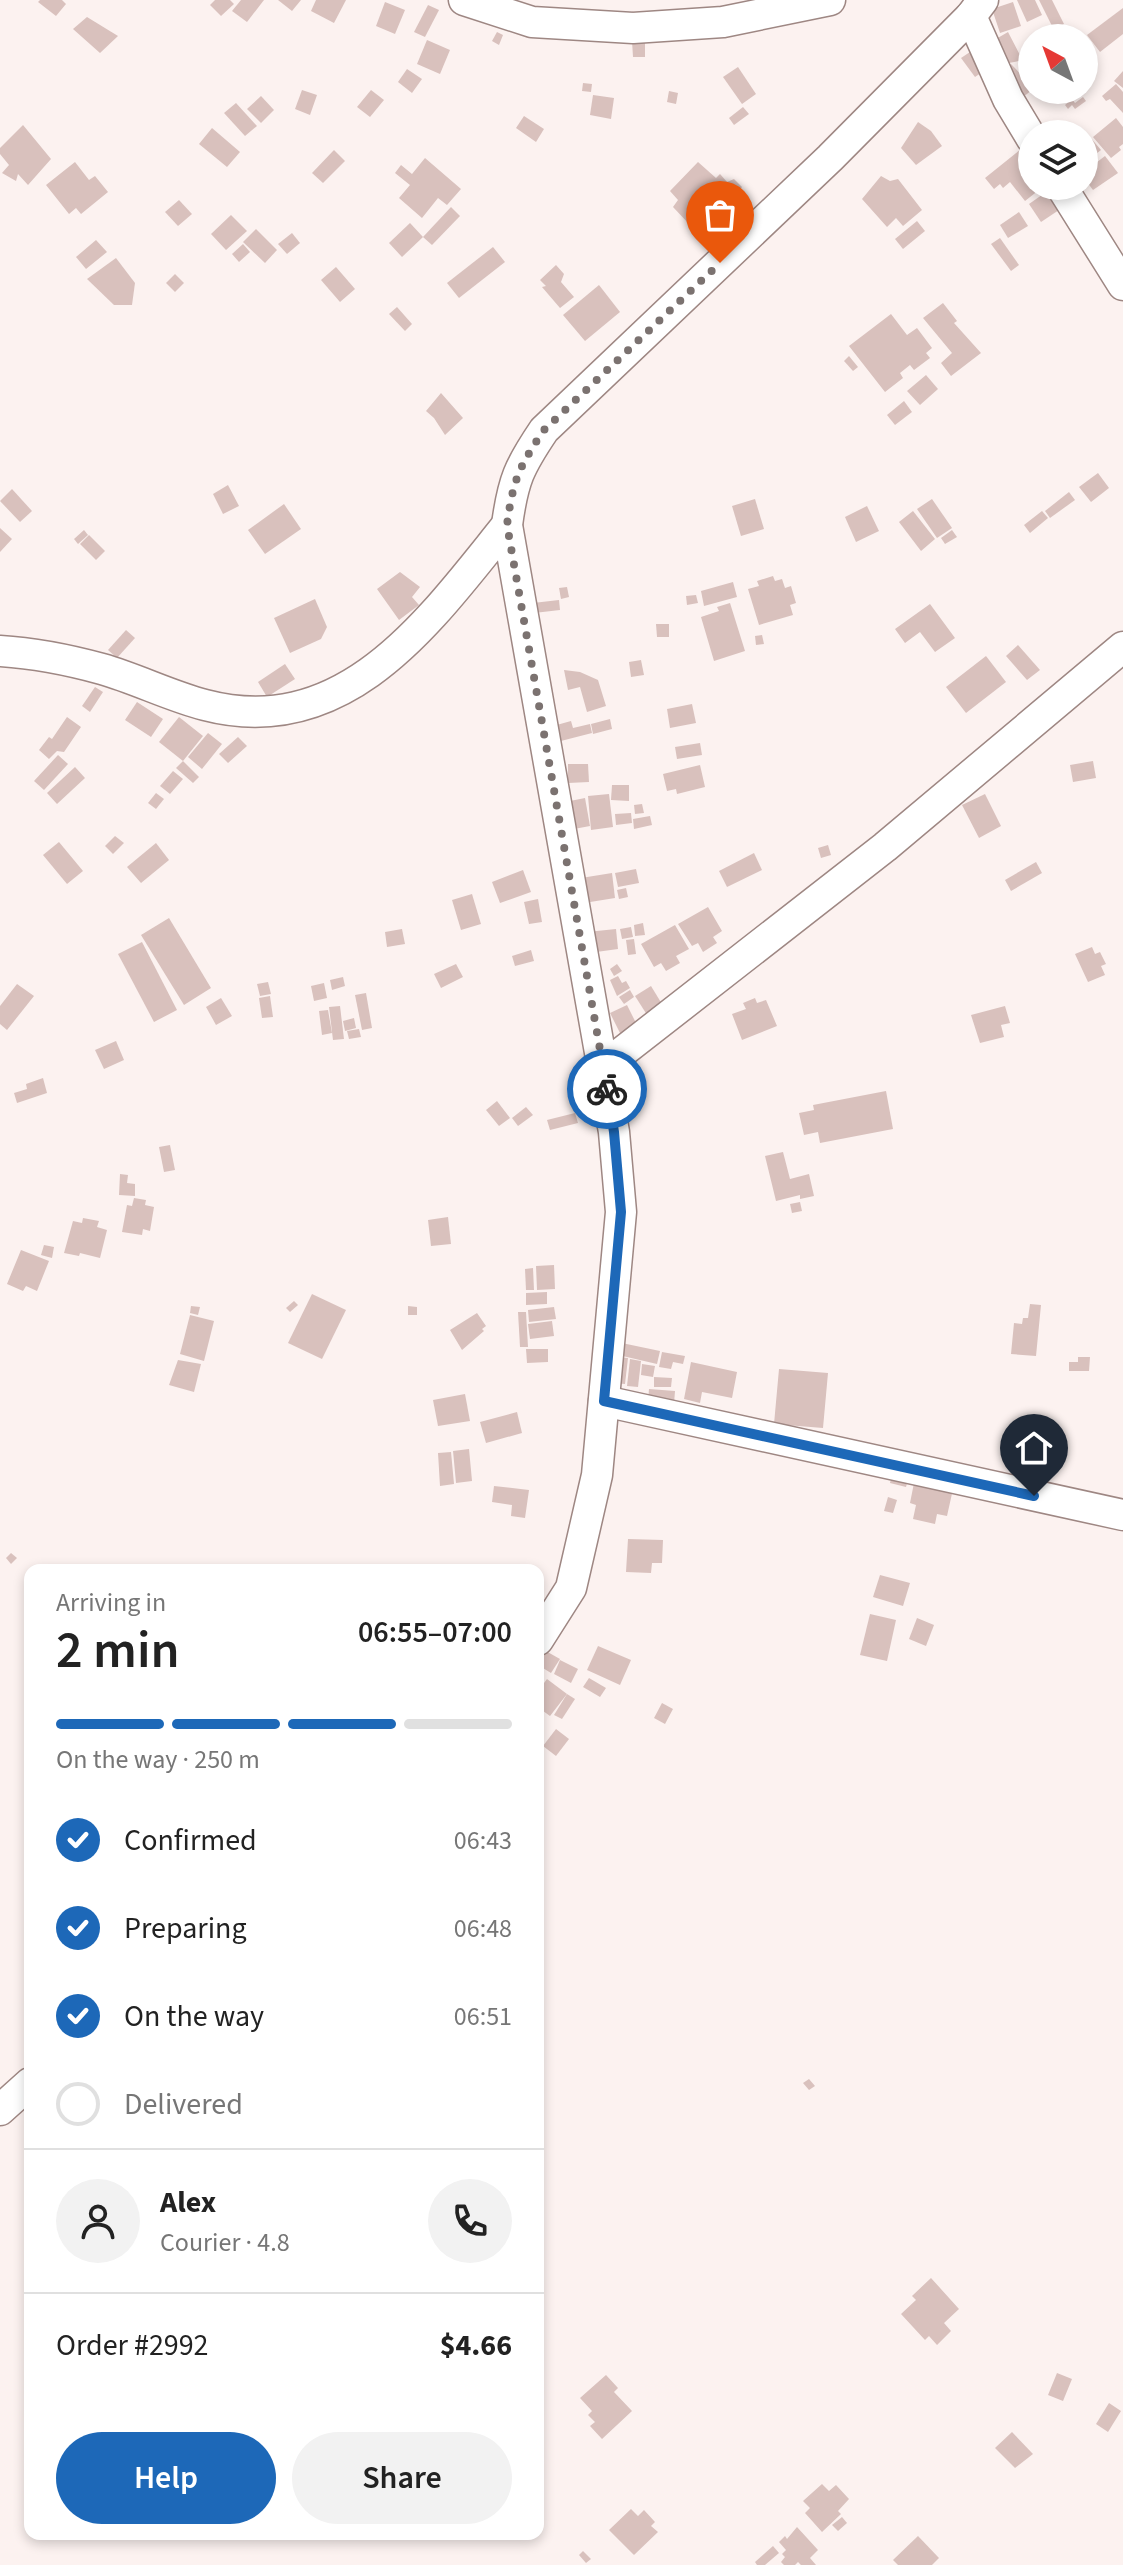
<!DOCTYPE html>
<meta charset="utf-8">
<style>
:root{--surface:#fff;--page:#f2f2f2;--text:#222;--muted:#767676;--line:#e0e0e0;--accent:#1d68b8}
body{margin:0;font-family:"Source Sans 3",sans-serif;background:var(--page);color:var(--text);height:100vh;display:flex;flex-direction:column;font-size:30px;white-space:nowrap}
*{box-sizing:border-box;margin:0}
p{font-size:26px;color:var(--muted)}
.icon{flex:none;width:44px;height:44px;fill:none;stroke:currentColor;stroke-width:2;stroke-linecap:round;stroke-linejoin:round}
.map{position:relative;flex:1;overflow:hidden}
.panel{position:absolute;left:24px;top:1564px;width:520px;height:976px;display:flex;flex-direction:column;background:var(--surface);border-radius:16px;box-shadow:0 4px 12px #0003}
.panel>*{flex:none}
.needle{width:52px;rotate:319deg}
.fabs{position:absolute;left:1018px;top:24px;display:grid;gap:16px}
.fabs a{display:grid;place-items:center;width:80px;height:80px;border-radius:50%;background:var(--surface);box-shadow:0 4px 12px #0003;font-size:40px}
.pin{position:absolute;display:grid;place-items:center;width:68px;height:68px;color:#fff;margin:-82px -34px;border-radius:50% 50% 50% 0;rotate:-45deg;box-shadow:0 0 8px #0007}
.pin .icon{rotate:45deg}
.courier{position:absolute;display:grid;place-items:center;width:80px;height:80px;margin:-40px;border:6px solid #1d68b8;border-radius:50%;background:#fff;color:#222;box-shadow:0 2px 10px #0007}
.summary em{font-style:normal;font-weight:600}
.summary div{display:flex;flex-direction:column-reverse}
.summary{display:flex;align-items:center;justify-content:space-between;height:136px;padding:0 32px}
h1{font-size:52px;font-weight:600;line-height:60px}
.bar{display:grid;grid-template-columns:repeat(4,1fr);gap:12px 8px;align-content:center;height:96px;padding:0 32px}
.bar i{height:10px;border-radius:6px;background:var(--line)}
.bar .selected{background:var(--accent)}
.bar p{grid-column:span 4}
.line{display:flex;align-items:center;gap:20px;padding:0 32px;border-top:2px solid var(--line)}
.line div{flex:1}
.round{display:grid;place-items:center;flex:none;width:84px;height:84px;border-radius:42px;background:var(--page)}
ol{padding:0 32px;list-style:none}
li{display:flex;align-items:center;gap:24px;height:88px}
li p{margin-inline-start:auto}
li .icon{padding:8px;border-radius:50%;background:var(--accent);color:#fff;stroke-width:4}
li:last-child{color:var(--muted)}
li i{width:44px;height:44px;border:4px solid var(--line);border-radius:50%}
.primary-button{display:flex;gap:16px;margin-top:auto;padding:16px 32px}
.primary-button a{flex:1;height:92px;border-radius:48px;background:var(--accent);color:#fff;font-size:32px;font-weight:600;line-height:92px;text-align:center}
.primary-button a+a{background:var(--page);color:var(--text)}
.map>svg:first-child{display:block}
.building{fill:#d9c1bd}
.lines{fill:none;stroke-linecap:round;stroke-linejoin:round}
.minor-casing{stroke:#9e8783;stroke-width:33}
.minor{stroke:#fff;stroke-width:30}
.done{stroke:#7b7270;stroke-width:8;stroke-dasharray:0 14.4}
.route{stroke:#1d68b8;stroke-width:10}
</style>
<div class="map">
<svg width="1123" height="2565" viewBox="0 0 1123 2565">
<rect width="100%" height="100%" fill="#fcf2f0"/>
<g class="building">
<polygon points="40,0 62,0 66,4 56,16 38,2"/>
<polygon points="215,0 230,0 234,4 221,16 210,5"/>
<polygon points="241,0 264,0 247,22 232,11"/>
<polygon points="278,0 301,0 292,11"/>
<polygon points="316,0 346,0 334,23 311,11"/>
<polygon points="1017,0 1035,0 1042,15 1027,22"/>
<polygon points="1039,0 1052,0 1064,24 1054,30"/>
<polygon points="385,2 405,10 395,34 376,26"/>
<polygon points="1013,2 1021,26 1000,33 992,9"/>
<polygon points="428,5 439,10 425,37 414,32"/>
<polygon points="1123,8 1123,34 1100,52 1087,35"/>
<polygon points="87,17 118,36 100,53 73,29"/>
<polygon points="497,32 503,35 499,45 492,41"/>
<polygon points="1008,32 1021,57 1032,49 1032,71 1024,60 1009,63 996,39"/>
<polygon points="427,40 450,50 440,74 417,64"/>
<polygon points="632,41 645,41 645,57 633,57"/>
<polygon points="970,52 984,71 975,77 961,58"/>
<polygon points="1011,64 1032,86 1032,90 1018,101 1001,72"/>
<polygon points="738,67 756,94 742,104 723,77"/>
<polygon points="407,69 422,79 412,93 398,82"/>
<polygon points="1123,71 1123,88 1114,81"/>
<polygon points="583,83 592,84 591,92 582,91"/>
<polygon points="1116,84 1123,92 1123,113 1110,99 1106,101 1102,96"/>
<polygon points="302,90 317,95 310,115 295,109"/>
<polygon points="371,90 384,100 370,117 357,107"/>
<polygon points="669,91 678,93 676,104 667,102"/>
<polygon points="593,95 614,98 611,119 590,115"/>
<polygon points="261,96 274,110 261,123 247,109"/>
<polygon points="1083,97 1086,101 1075,109 1072,105 1068,109 1065,105 1072,99 1075,103"/>
<polygon points="236,103 257,126 245,136 224,113"/>
<polygon points="743,107 749,114 734,125 729,118"/>
<polygon points="524,116 544,129 536,142 516,128"/>
<polygon points="1116,118 1123,127 1123,144 1119,147 1121,150 1111,158 1093,137"/>
<polygon points="918,122 931,131 942,146 916,165 901,148"/>
<polygon points="23,125 51,159 28,185 18,174 16,181 2,173 9,165 0,154 0,148"/>
<polygon points="212,128 240,152 227,167 199,144"/>
<polygon points="1090,137 1101,150 1086,162 1088,165 1084,169 1084,141"/>
<polygon points="1021,149 1032,163 1032,186 1044,186 1025,201 1010,182 1003,188 1000,184 994,189 985,178"/>
<polygon points="334,150 345,161 323,183 312,173"/>
<polygon points="1105,156 1118,173 1093,190 1084,178 1084,172"/>
<polygon points="425,158 461,189 447,205 438,198 422,218 399,198 410,185 395,173 401,165 412,174"/>
<polygon points="75,162 89,180 95,176 108,192 81,214 76,208 69,214 46,185"/>
<polygon points="698,162 716,178 720,174 727,182 734,179 742,187 739,191 742,197 736,203 742,210 718,237 697,219 690,225 673,207 678,200 670,191"/>
<polygon points="881,176 890,181 898,179 922,210 903,226 896,218 887,227 862,199"/>
<polygon points="1049,190 1062,208 1041,222 1029,204"/>
<polygon points="179,200 192,214 178,226 165,212"/>
<polygon points="451,207 460,216 432,245 423,237"/>
<polygon points="1019,212 1028,226 1008,238 1000,225"/>
<polygon points="231,215 247,231 226,250 211,234"/>
<polygon points="917,221 925,231 903,249 895,239"/>
<polygon points="410,223 423,237 402,257 389,243"/>
<polygon points="256,229 277,250 265,263 243,242"/>
<polygon points="292,233 300,243 287,254 278,244"/>
<polygon points="1000,238 1019,265 1011,271 991,244"/>
<polygon points="96,240 107,252 86,269 76,257"/>
<polygon points="243,244 250,252 239,262 232,254"/>
<polygon points="493,247 505,262 459,298 447,283"/>
<polygon points="116,258 135,283 132,305 114,305 87,279"/>
<polygon points="556,265 564,274 561,282 574,297 560,308 542,287 546,286 540,280"/>
<polygon points="336,267 355,289 340,302 321,280"/>
<polygon points="175,274 184,283 175,292 166,283"/>
<polygon points="599,285 620,312 585,341 563,315"/>
<polygon points="943,303 957,321 954,323 981,353 951,376 941,363 952,353 923,318"/>
<polygon points="397,307 412,324 405,331 389,314"/>
<polygon points="891,314 907,335 917,328 932,348 926,353 930,358 914,370 910,365 900,373 903,378 885,392 849,346"/>
<polygon points="849,356 858,367 853,371 844,361"/>
<polygon points="926,375 938,389 920,405 907,391"/>
<polygon points="441,393 463,418 445,435 434,418 426,411"/>
<polygon points="904,401 912,412 895,425 887,415"/>
<polygon points="1098,473 1109,488 1091,502 1079,487"/>
<polygon points="228,485 239,506 223,514 213,494"/>
<polygon points="12,489 32,511 20,522 0,501"/>
<polygon points="1069,492 1075,500 1050,518 1045,511"/>
<polygon points="755,499 764,529 741,536 732,506"/>
<polygon points="932,499 952,528 937,538 917,509"/>
<polygon points="284,504 301,529 265,554 248,530"/>
<polygon points="867,506 879,531 856,542 845,517"/>
<polygon points="913,511 935,539 921,551 899,522"/>
<polygon points="1042,511 1048,518 1030,533 1024,525"/>
<polygon points="0,528 12,539 0,552"/>
<polygon points="84,530 88,535 78,544 74,539"/>
<polygon points="952,530 957,537 945,544 941,538"/>
<polygon points="89,535 105,551 96,560 80,544"/>
<polygon points="400,572 420,587 412,597 419,605 399,620 377,589"/>
<polygon points="773,576 775,581 782,579 785,588 791,586 796,603 790,605 793,615 759,625 748,589 759,586 757,581"/>
<polygon points="733,582 737,597 704,606 701,591"/>
<polygon points="567,587 569,597 561,599 559,588"/>
<polygon points="696,595 698,603 687,605 686,596"/>
<polygon points="315,599 327,627 321,639 290,653 274,618"/>
<polygon points="559,600 560,610 534,613 533,603"/>
<polygon points="730,603 745,651 714,661 701,617 719,611 717,607"/>
<polygon points="930,604 955,638 935,652 920,632 905,643 895,629"/>
<polygon points="656,624 669,624 669,637 657,637"/>
<polygon points="126,630 135,638 117,658 108,650"/>
<polygon points="762,635 764,644 756,645 755,636"/>
<polygon points="1018,645 1040,670 1027,680 1006,656"/>
<polygon points="986,656 1006,682 966,713 946,687"/>
<polygon points="641,660 644,675 631,677 629,662"/>
<polygon points="285,664 295,679 267,697 258,682"/>
<polygon points="564,670 580,672 598,680 606,706 587,712 580,687 568,690"/>
<polygon points="95,687 103,692 90,712 82,706"/>
<polygon points="137,702 163,719 151,737 125,720"/>
<polygon points="692,704 696,723 670,728 667,709"/>
<polygon points="67,717 81,727 64,752 57,751 49,759 39,750 49,737 52,739"/>
<polygon points="179,717 203,736 183,761 159,742"/>
<polygon points="610,719 612,729 593,734 591,724"/>
<polygon points="571,721 573,728 590,724 592,733 557,742 553,726"/>
<polygon points="208,733 222,744 202,769 188,757"/>
<polygon points="238,737 247,746 228,763 219,754"/>
<polygon points="700,743 702,755 677,759 675,747"/>
<polygon points="58,755 68,764 44,790 34,781"/>
<polygon points="183,761 199,777 193,783 176,768"/>
<polygon points="1093,761 1096,778 1073,782 1070,765"/>
<polygon points="568,764 588,764 589,782 568,783"/>
<polygon points="700,765 705,787 677,794 676,789 667,791 663,774"/>
<polygon points="75,767 85,778 57,804 47,793"/>
<polygon points="173,771 183,779 170,794 160,786"/>
<polygon points="612,785 629,785 629,801 611,800"/>
<polygon points="156,793 164,799 156,809 148,803"/>
<polygon points="609,794 613,827 591,830 588,796"/>
<polygon points="985,794 1001,826 979,838 962,805"/>
<polygon points="585,798 590,826 574,829 570,801"/>
<polygon points="642,804 644,813 635,814 634,805"/>
<polygon points="631,813 632,823 616,825 615,814"/>
<polygon points="650,816 652,825 634,829 633,819"/>
<polygon points="115,836 124,843 113,854 105,846"/>
<polygon points="59,842 83,871 67,884 43,855"/>
<polygon points="156,843 169,860 141,883 127,867"/>
<polygon points="828,845 831,855 821,858 818,848"/>
<polygon points="754,853 762,870 727,887 719,871"/>
<polygon points="1036,862 1042,873 1011,891 1005,880"/>
<polygon points="636,869 639,883 618,887 615,873"/>
<polygon points="523,870 531,892 500,903 492,882"/>
<polygon points="612,873 615,898 584,903 581,878"/>
<polygon points="626,888 628,897 619,899 617,890"/>
<polygon points="472,894 481,924 461,930 452,900"/>
<polygon points="538,899 542,922 529,924 524,902"/>
<polygon points="708,907 722,931 713,937 717,943 703,952 698,943 692,946 678,924"/>
<polygon points="169,918 211,988 184,1005 141,935"/>
<polygon points="643,923 645,935 635,936 634,925"/>
<polygon points="675,925 689,949 676,956 680,963 666,971 661,963 654,967 641,944"/>
<polygon points="631,927 633,937 622,939 620,929"/>
<polygon points="402,929 405,944 387,947 385,932"/>
<polygon points="616,929 618,949 589,953 587,932"/>
<polygon points="634,939 636,954 628,955 626,940"/>
<polygon points="142,942 177,1010 154,1022 118,954"/>
<polygon points="1092,947 1095,954 1100,952 1106,964 1101,966 1105,975 1088,982 1075,954"/>
<polygon points="531,950 534,961 515,966 512,956"/>
<polygon points="456,964 463,977 441,988 434,974"/>
<polygon points="617,964 622,971 614,976 610,969"/>
<polygon points="618,976 622,983 626,981 630,988 617,996 610,980"/>
<polygon points="343,977 345,986 332,990 330,980"/>
<polygon points="268,982 271,994 260,996 257,984"/>
<polygon points="324,983 327,998 314,1001 311,986"/>
<polygon points="17,984 34,996 7,1030 0,1024 0,1006"/>
<polygon points="651,986 665,1009 649,1018 635,996"/>
<polygon points="630,990 634,997 624,1004 619,997"/>
<polygon points="366,993 372,1028 362,1030 355,995"/>
<polygon points="270,996 273,1017 262,1018 259,998"/>
<polygon points="221,998 232,1016 216,1025 206,1007"/>
<polygon points="755,998 757,1003 766,1000 777,1026 742,1040 732,1014 746,1009 743,1003"/>
<polygon points="627,1005 639,1029 622,1037 610,1013"/>
<polygon points="340,1006 344,1039 333,1040 329,1007"/>
<polygon points="1005,1006 1010,1023 1001,1025 1004,1037 980,1043 971,1015"/>
<polygon points="328,1010 332,1033 322,1035 319,1011"/>
<polygon points="354,1018 356,1028 345,1031 343,1021"/>
<polygon points="359,1029 361,1037 349,1039 347,1031"/>
<polygon points="116,1041 124,1060 104,1069 95,1050"/>
<polygon points="43,1078 47,1093 17,1103 14,1093 27,1089 26,1084"/>
<polygon points="886,1091 893,1129 820,1143 818,1132 804,1135 799,1113 814,1110 813,1105"/>
<polygon points="497,1101 510,1118 499,1126 486,1110"/>
<polygon points="526,1107 533,1115 518,1126 512,1118"/>
<polygon points="575,1113 578,1123 550,1130 547,1120"/>
<polygon points="170,1145 175,1170 164,1172 159,1147"/>
<polygon points="783,1152 790,1179 809,1174 814,1196 800,1199 800,1195 776,1201 765,1156"/>
<polygon points="120,1174 128,1175 127,1183 135,1184 135,1196 119,1195"/>
<polygon points="134,1198 146,1200 145,1205 154,1207 150,1231 143,1229 142,1235 122,1232 127,1205 132,1206"/>
<polygon points="800,1202 802,1211 792,1213 790,1204"/>
<polygon points="448,1217 451,1244 431,1246 428,1220"/>
<polygon points="83,1218 99,1221 97,1227 107,1230 100,1258 80,1253 79,1256 64,1253 73,1221 82,1223"/>
<polygon points="44,1245 54,1247 52,1258 41,1255"/>
<polygon points="21,1250 49,1261 37,1291 26,1286 23,1291 7,1284"/>
<polygon points="554,1265 555,1289 537,1290 536,1266"/>
<polygon points="533,1268 534,1290 526,1290 525,1269"/>
<polygon points="547,1292 547,1304 526,1305 526,1293"/>
<polygon points="312,1294 346,1310 322,1359 288,1343"/>
<polygon points="294,1301 298,1305 290,1312 286,1308"/>
<polygon points="1030,1304 1041,1305 1036,1356 1011,1354 1014,1323 1022,1324 1023,1318 1028,1318"/>
<polygon points="191,1306 200,1307 198,1315 190,1313"/>
<polygon points="408,1306 417,1307 417,1315 408,1315"/>
<polygon points="554,1307 556,1319 529,1322 528,1310"/>
<polygon points="518,1312 526,1312 528,1347 520,1347"/>
<polygon points="477,1313 486,1326 482,1329 484,1331 462,1350 450,1330"/>
<polygon points="190,1315 214,1321 204,1361 180,1354"/>
<polygon points="552,1321 554,1336 530,1339 528,1324"/>
<polygon points="617,1342 660,1351 657,1364 614,1354"/>
<polygon points="526,1349 548,1349 548,1362 527,1363"/>
<polygon points="662,1352 685,1356 683,1364 673,1362 671,1369 659,1367"/>
<polygon points="616,1357 628,1358 625,1384 613,1383"/>
<polygon points="1078,1357 1090,1357 1089,1371 1069,1371 1069,1362 1078,1362"/>
<polygon points="630,1359 641,1361 638,1387 627,1386"/>
<polygon points="178,1360 201,1364 194,1392 169,1385"/>
<polygon points="691,1362 737,1372 732,1398 702,1392 700,1403 684,1399"/>
<polygon points="642,1364 655,1366 653,1377 641,1375"/>
<polygon points="779,1369 828,1373 823,1428 774,1424"/>
<polygon points="654,1377 672,1378 671,1387 654,1387"/>
<polygon points="649,1389 675,1391 674,1404 648,1401"/>
<polygon points="465,1394 470,1421 438,1426 433,1400"/>
<polygon points="517,1412 522,1433 486,1443 480,1422"/>
<polygon points="469,1449 472,1481 456,1483 453,1451"/>
<polygon points="451,1452 454,1484 440,1486 438,1453"/>
<polygon points="893,1472 909,1476 906,1487 890,1483"/>
<polygon points="916,1473 955,1480 947,1516 937,1514 935,1524 913,1519 916,1505 910,1503"/>
<polygon points="494,1486 529,1490 525,1518 511,1516 512,1505 492,1502"/>
<polygon points="888,1497 897,1500 893,1513 884,1511"/>
<polygon points="628,1539 663,1540 662,1563 652,1563 651,1573 626,1572"/>
<polygon points="11,1553 17,1558 11,1564 6,1558"/>
<polygon points="880,1575 910,1583 903,1606 873,1597"/>
<polygon points="870,1614 896,1620 887,1661 860,1655"/>
<polygon points="917,1618 934,1625 926,1646 909,1639"/>
<polygon points="598,1646 631,1660 620,1685 587,1670"/>
<polygon points="544,1650 560,1659 551,1673 538,1665 538,1659"/>
<polygon points="560,1660 578,1669 571,1683 554,1674"/>
<polygon points="589,1678 606,1688 600,1697 583,1687"/>
<polygon points="547,1679 567,1694 550,1716 539,1708 541,1705 538,1703 538,1691"/>
<polygon points="567,1694 575,1699 562,1719 554,1715"/>
<polygon points="662,1703 673,1709 665,1724 654,1718"/>
<polygon points="556,1729 569,1739 556,1756 543,1746"/>
<polygon points="809,2079 815,2086 809,2090 803,2083"/>
<polygon points="931,2278 959,2309 944,2323 951,2331 937,2345 929,2336 925,2340 901,2314 916,2300 912,2296"/>
<polygon points="1057,2373 1072,2379 1063,2401 1048,2395"/>
<polygon points="606,2375 618,2388 614,2392 632,2411 602,2439 590,2426 595,2422 588,2415 592,2411 580,2398"/>
<polygon points="1109,2403 1121,2411 1108,2432 1096,2424"/>
<polygon points="1012,2432 1033,2454 1015,2468 995,2448"/>
<polygon points="822,2484 829,2491 836,2485 849,2499 838,2511 841,2514 822,2532 805,2513 810,2508 803,2501"/>
<polygon points="631,2509 638,2516 644,2510 655,2522 651,2526 658,2532 634,2555 609,2530"/>
<polygon points="842,2517 847,2523 838,2531 832,2525"/>
<polygon points="797,2527 818,2550 810,2558 816,2565 801,2565 798,2562 795,2565 784,2565 781,2562 785,2557 782,2554 786,2550 779,2542 785,2536 787,2539"/>
<polygon points="918,2536 939,2558 932,2565 898,2565 893,2560"/>
<polygon points="773,2546 779,2553 765,2565 757,2565 755,2562"/>
<polygon points="583,2551 591,2559 586,2563 579,2555"/>
</g>
<g class="lines">
<defs>
<g id="minor">
<polyline points="464,0 532,22 633,28 723,22 830,0"/>
<polyline points="971,16 1008,99 1032,139"/>
<polyline points="1061,186 1123,285"/>
<path d="M0,651C33,653 69,660 102,669C137,679 170,696 205,705C346,742 430,620 507,525"/>
<polyline points="603,1067 885,847 1123,647"/>
<polyline points="604,1401 1123,1515"/>
<path d="M538,1640L571,1588L597,1475L621,1212L614,1132L507,525C513,480 519,467 544,430L830,158L971,16L983,0"/>
<polyline points="0,2110 30,2083"/>
</g>
</defs>
<use href="#minor" class="minor-casing"/>
<use href="#minor" class="minor"/>
</g>
<g class="lines">
<path class="done" d="M607,1089L507,525C513,480 519,467 544,430L720,263"/>
<polyline class="route" points="607,1089 614,1132 621,1212 604,1401 1034,1496"/>
</g>
</svg>
<div class="fabs">
<a><svg class="needle" viewBox="-14 -14 28 28"><path d="M0-13l5 13h-10z" fill="#e53935"/><path d="M0 13l5-13h-10z" fill="#767676"/></svg></a>
<a><svg class="icon" aria-label="layers" viewBox="0 0 24 24"><path d="M12 4l9 5-9 5-9-5zM3 14l9 5 9-5"/></svg></a>
</div>
<div class="pin" style="left:720px;top:263px;background:#ea580c"><svg class="icon" aria-label="bag" viewBox="0 0 24 24"><path d="M5 8h14l-1 12H6zM9 8a3 3 0 0 1 6 0"/></svg></div>
<div class="pin" style="left:1034px;top:1496px;background:#1f2937"><svg class="icon" aria-label="home" viewBox="0 0 24 24"><path d="M3 11l9-7 9 7M6 9v11h12V9"/></svg></div>
<div class="courier" style="left:607px;top:1089px"><svg class="icon" aria-label="bike" viewBox="0 0 24 24"><circle cx="6" cy="16" r="4"/><circle cx="18" cy="16" r="4"/><path d="M6 16l4-8h5l3 8M10 8l3 8H6M13 5h3"/></svg></div>
<section class="panel">
<div class="summary"><div><h1>2 min</h1><p>Arriving in</p></div><em>06:55–07:00</em></div>
<div class="bar"><i class="selected"></i><i class="selected"></i><i class="selected"></i><i></i><p>On the way · 250 m</p></div>
<ol>
<li><svg class="icon" aria-label="check" viewBox="0 0 24 24"><path d="M5 12l5 5 9-10"/></svg>Confirmed<p>06:43</p></li>
<li><svg class="icon" aria-label="check" viewBox="0 0 24 24"><path d="M5 12l5 5 9-10"/></svg>Preparing<p>06:48</p></li>
<li><svg class="icon" aria-label="check" viewBox="0 0 24 24"><path d="M5 12l5 5 9-10"/></svg>On the way<p>06:51</p></li>
<li><i></i>Delivered</li>
</ol>
<div class="line" style="height:144px"><a class="round"><svg class="icon" aria-label="person" viewBox="0 0 24 24"><circle cx="12" cy="8" r="4"/><path d="M4 21q1-7 8-7t8 7"/></svg></a><div><b>Alex</b><p>Courier · 4.8</p></div><a class="round"><svg class="icon" aria-label="phone" viewBox="0 0 24 24"><path d="M5 4h4l2 5-3 2q2 4 5 5l2-3 5 2v4C11 20 4 13 5 4z"/></svg></a></div>
<div class="line" style="height:104px"><div>Order #2992</div><b>$4.66</b></div>
<div class="primary-button"><a>Help</a><a>Share</a></div>
</section>
</div>
